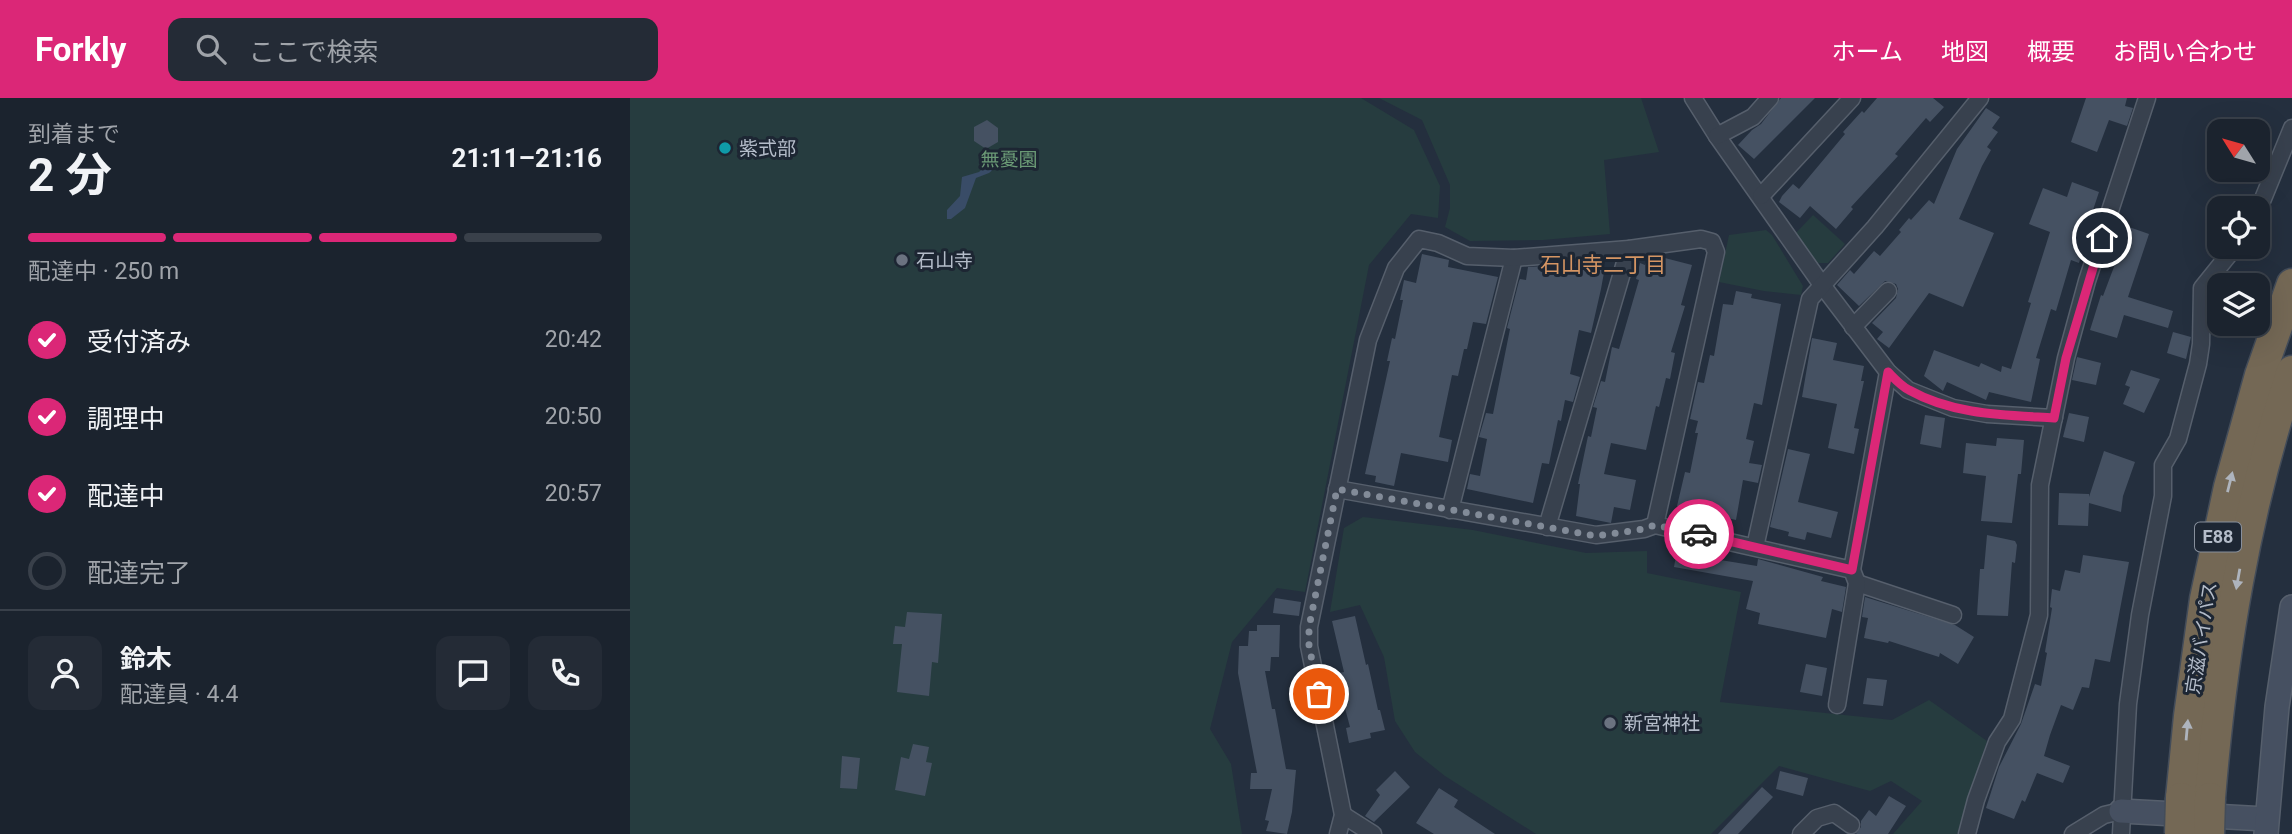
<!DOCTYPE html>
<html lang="ja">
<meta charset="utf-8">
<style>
:root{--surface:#1b232e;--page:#242b36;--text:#f1f3f6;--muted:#a0a4aa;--line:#39404a;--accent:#db2777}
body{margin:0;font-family:Roboto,"Noto Sans JP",sans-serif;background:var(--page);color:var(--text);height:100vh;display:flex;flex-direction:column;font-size:26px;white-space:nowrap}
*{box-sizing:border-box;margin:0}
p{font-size:23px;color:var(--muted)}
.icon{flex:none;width:38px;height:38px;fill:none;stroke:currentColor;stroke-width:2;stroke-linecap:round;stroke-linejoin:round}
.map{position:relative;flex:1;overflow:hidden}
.side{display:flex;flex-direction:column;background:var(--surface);width:630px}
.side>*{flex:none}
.needle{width:46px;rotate:307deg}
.controls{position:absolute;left:1577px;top:21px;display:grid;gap:14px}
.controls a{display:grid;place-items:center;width:63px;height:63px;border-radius:14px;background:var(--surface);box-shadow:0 7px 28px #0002,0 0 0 2px var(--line);font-size:35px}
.pin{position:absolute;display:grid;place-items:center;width:60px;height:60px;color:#fff;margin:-30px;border:4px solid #fff;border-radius:50%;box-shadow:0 2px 7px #0007}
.courier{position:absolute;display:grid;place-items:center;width:70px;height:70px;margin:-35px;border:5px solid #db2777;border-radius:50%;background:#fff;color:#222;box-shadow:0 2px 9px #0007}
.head em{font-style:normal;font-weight:700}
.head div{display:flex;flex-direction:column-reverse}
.head{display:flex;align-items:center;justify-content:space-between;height:119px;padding:0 28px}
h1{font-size:46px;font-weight:700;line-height:52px}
.bar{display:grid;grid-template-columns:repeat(4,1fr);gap:10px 7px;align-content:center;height:84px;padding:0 28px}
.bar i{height:9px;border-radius:5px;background:var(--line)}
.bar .on{background:var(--accent)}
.bar p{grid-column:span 4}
.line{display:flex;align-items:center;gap:18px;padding:0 28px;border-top:2px solid var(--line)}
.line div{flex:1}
.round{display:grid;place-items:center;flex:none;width:74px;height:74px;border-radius:14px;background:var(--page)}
ol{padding:0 28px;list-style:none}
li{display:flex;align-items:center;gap:21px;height:77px}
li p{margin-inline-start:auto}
li .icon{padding:7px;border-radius:50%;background:var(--accent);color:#fff;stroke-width:4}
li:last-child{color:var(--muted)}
li i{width:38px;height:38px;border:4px solid var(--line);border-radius:50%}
header{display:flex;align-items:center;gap:42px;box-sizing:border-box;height:98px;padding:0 35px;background:var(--accent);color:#fff}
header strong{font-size:33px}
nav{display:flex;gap:38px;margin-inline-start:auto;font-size:24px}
.search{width:490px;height:63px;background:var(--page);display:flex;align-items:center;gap:18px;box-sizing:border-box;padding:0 24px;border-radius:14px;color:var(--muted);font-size:26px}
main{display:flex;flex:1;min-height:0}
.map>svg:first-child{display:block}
.green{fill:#263c3f}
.water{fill:#394c67}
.building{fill:#455162}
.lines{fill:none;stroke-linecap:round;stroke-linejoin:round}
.street-casing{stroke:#565f6c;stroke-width:19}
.secondary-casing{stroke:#565f6c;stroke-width:26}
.highway-casing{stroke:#434c59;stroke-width:33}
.street{stroke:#38414e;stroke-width:16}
.secondary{stroke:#465061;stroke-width:23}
.highway{stroke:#746855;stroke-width:30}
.highway-bridge-casing{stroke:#434c59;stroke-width:33;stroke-linecap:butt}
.highway-bridge{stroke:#746855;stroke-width:30}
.oneway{fill:#aeb4bd}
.done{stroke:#828b98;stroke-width:7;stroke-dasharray:0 12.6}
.route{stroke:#db2777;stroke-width:9}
.culture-dot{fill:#0f9aa8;stroke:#1d2633;stroke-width:2.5}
.worship-dot{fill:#6b7280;stroke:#1d2633;stroke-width:2.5}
.labels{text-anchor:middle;stroke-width:6;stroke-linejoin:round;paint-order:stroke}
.shield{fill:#1d2633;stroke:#878f9c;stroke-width:2}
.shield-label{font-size:18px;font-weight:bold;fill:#b4bcc9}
.poi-label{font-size:19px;fill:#b4bcc9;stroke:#1d2633;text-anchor:start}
.park-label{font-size:19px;fill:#6b9a76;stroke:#1d2633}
.street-label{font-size:19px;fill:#b4bcc9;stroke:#1d2633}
.neighbourhood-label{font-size:21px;fill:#d59563;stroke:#1d2633}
</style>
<header>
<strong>Forkly</strong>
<div class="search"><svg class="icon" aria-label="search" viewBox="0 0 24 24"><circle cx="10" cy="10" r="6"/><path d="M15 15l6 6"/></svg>ここで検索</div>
<nav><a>ホーム</a><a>地図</a><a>概要</a><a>お問い合わせ</a></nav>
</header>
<main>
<section class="side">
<div class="head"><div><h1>2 分</h1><p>到着まで</p></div><em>21:11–21:16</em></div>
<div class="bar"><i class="on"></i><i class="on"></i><i class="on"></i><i></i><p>配達中 · 250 m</p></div>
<ol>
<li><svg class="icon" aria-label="check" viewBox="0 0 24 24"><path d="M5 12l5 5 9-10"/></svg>受付済み<p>20:42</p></li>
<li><svg class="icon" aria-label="check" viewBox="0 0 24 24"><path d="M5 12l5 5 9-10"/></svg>調理中<p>20:50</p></li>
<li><svg class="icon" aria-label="check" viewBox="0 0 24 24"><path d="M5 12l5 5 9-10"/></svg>配達中<p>20:57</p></li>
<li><i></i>配達完了</li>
</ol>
<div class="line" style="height:126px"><a class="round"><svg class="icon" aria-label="person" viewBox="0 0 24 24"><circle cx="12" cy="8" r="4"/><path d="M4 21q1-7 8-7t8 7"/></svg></a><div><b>鈴木</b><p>配達員 · 4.4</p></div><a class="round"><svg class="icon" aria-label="chat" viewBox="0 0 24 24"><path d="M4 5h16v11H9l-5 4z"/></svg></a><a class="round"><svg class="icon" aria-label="phone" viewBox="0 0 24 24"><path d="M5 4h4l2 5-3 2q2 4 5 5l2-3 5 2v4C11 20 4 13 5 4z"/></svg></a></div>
</section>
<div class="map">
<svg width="1662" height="736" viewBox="0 0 1662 736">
<rect width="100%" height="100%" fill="#242f3e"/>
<g class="green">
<polygon points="0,0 731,0 784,32 810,88 808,120 781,116 739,167 675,494 647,490 602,544 580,631 601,666 612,736 0,736"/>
<polygon points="749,0 1011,0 1029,54 974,62 980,136 913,142 840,143 815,129 820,110 820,87 792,22"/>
<polygon points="1183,117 1215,146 1198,165 1188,165 1165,136"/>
<polygon points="1136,132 1142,137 1173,188 1171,197 1134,193 1089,184 1099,137"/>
<polygon points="733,419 843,432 956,455 1017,453 1017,475 1111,494 1090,604 1262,622 1299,602 1357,643 1327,736 1263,736 1292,703 1261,683 1240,693 1149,668 1081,736 906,736 815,678 785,654 765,623 754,559 730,507 700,514 714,430"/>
</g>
<polygon class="water" points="369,55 376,56 376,61 359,75 346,80 335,110 321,121 317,121 317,112 330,98 332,79 349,74"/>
<g class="building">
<polygon points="1185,0 1124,61 1108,47 1122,32 1131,26 1151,0"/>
<polygon points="1247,0 1303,0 1314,9 1300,24 1296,20 1265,56 1268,58 1221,109 1223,111 1206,131 1180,108 1170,120 1149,104 1152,98 1163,86 1169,91 1215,36 1213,34 1232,13 1234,15"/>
<polygon points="1456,0 1497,0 1495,8 1503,10 1497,28 1479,22 1467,54 1441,44"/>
<polygon points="1356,10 1370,19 1362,30 1368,34 1357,49 1361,52 1352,68 1329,121 1364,135 1333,209 1299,195 1259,250 1247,241 1253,234 1242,225 1266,200 1268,191 1266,186 1255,183 1229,208 1207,187 1220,172 1224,176 1244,153 1250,158 1271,134 1269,132 1279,120 1281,122 1299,102 1304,106 1327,51"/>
<polygon points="357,22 368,30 368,44 356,51 344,43 344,29"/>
<polygon points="1442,84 1469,94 1453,142 1456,143 1449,165 1441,162 1426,213 1421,211 1406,260 1410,261 1401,304 1359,294 1356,302 1317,284 1313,293 1294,278 1304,252 1349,269 1351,265 1371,274 1372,268 1381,271 1401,205 1398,204 1420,134 1399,126 1413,90 1437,99"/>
<polygon points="1499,129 1519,136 1498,199 1543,213 1538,230 1494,217 1487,240 1460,232 1471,197 1473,198"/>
<polygon points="792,156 819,162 818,169 868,179 856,226 843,224 837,251 834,251 828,278 822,277 809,339 822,342 818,364 771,355 764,388 745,384 746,378 735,376 760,263 757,263 762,240 765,241 773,202 770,202 774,182 786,185"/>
<polygon points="1027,158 1062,167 1051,207 1055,208 1041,254 1045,255 1040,281 1036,280 1029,309 1026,308 1016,352 981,345 974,376 1006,382 1000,412 984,409 981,425 946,418 950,386 948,386 958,338 961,339 967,310 963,309 971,283 975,284 982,249 989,251 1009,182 1006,181 1010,165 1015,167 1018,159"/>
<polygon points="954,165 975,169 971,191 961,235 949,232 940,276 950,279 943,304 935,302 931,323 928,322 919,366 912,365 903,405 837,391 840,376 850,378 857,341 849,339 856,315 863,316 880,231 877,230 889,183 890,181 896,182 898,169 916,168 942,173 943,166"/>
<polygon points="1106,193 1122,196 1121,200 1151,206 1132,307 1124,305 1116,341 1124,343 1119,365 1132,367 1128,385 1113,382 1106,422 1047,408 1055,374 1060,375 1068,335 1065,335 1068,323 1060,321 1068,284 1074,285 1080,257 1084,258 1093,206 1103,207"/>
<polygon points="1543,234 1561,239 1556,261 1537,255"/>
<polygon points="1182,240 1207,245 1203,262 1234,268 1231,283 1234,283 1224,330 1229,331 1224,356 1198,350 1207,306 1172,299"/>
<polygon points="1447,259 1471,265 1466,287 1442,282"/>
<polygon points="1501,272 1530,281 1514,315 1493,306 1500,289 1495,287"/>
<polygon points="1439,315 1459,319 1454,344 1433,339"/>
<polygon points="1295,317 1315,320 1311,350 1290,346"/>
<polygon points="1367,340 1394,342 1391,376 1388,376 1382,425 1351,423 1356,378 1333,375 1336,345 1366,348"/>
<polygon points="1158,351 1180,356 1168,404 1208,414 1201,440 1177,434 1175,442 1158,438 1159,434 1140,429"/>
<polygon points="1474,353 1505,364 1493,398 1491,414 1459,405 1458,428 1428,427 1429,395 1459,396 1459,399"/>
<polygon points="1357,437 1385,443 1387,447 1385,465 1382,464 1378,518 1347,517 1350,471 1354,471"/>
<polygon points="1047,452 1067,455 1066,458 1127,468 1128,461 1193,479 1191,483 1216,489 1212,514 1202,511 1196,540 1128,526 1130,515 1116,511 1123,483 1044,469"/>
<polygon points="1453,457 1499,464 1480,564 1465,561 1459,590 1452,589 1443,612 1431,607 1420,637 1414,658 1440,668 1433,685 1407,675 1395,704 1392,702 1384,721 1356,710 1369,669 1391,626 1405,586 1411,588 1417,555 1415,554 1422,510 1420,509 1422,491 1430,493 1435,472 1450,475"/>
<polygon points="1235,499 1325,527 1344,539 1328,566 1310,555 1309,559 1259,543 1258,545 1234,540 1238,520 1232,519"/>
<polygon points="645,500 671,504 669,518 643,515"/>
<polygon points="277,514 312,516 308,565 302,564 299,598 267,594 272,546 263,546 265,528 275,529"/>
<polygon points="725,518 736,567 738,566 748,612 750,612 755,632 740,635 741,640 719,645 716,630 720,629 712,599 704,600 699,577 714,574 702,523"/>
<polygon points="627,527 650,527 649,559 641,559 640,573 635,573 642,611 645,611 656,671 666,672 662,714 657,736 636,733 639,723 635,722 642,691 620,691 621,675 627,675 608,575 609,548 618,548 619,533 627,533"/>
<polygon points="1176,566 1197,570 1192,598 1170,594"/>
<polygon points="1237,580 1257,582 1253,608 1233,606"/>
<polygon points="283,646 299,649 296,664 302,665 295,698 265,692 271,659 279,661"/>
<polygon points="212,658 230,660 227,691 210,690"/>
<polygon points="765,673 780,689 744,724 735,718 750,697 746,692"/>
<polygon points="1150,673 1178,680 1173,698 1146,691"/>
<polygon points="1132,689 1143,699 1108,736 1088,736"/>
<polygon points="809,690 828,702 824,709 865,736 804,736 786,725"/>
<polygon points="1259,698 1276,708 1258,736 1226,736 1231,729 1231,723 1239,712 1246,718"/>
</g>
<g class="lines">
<defs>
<g id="street">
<polyline points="1063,0 1087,38 1192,187 1258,274 1278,292 1323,310 1357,316 1424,320"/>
<polyline points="1087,38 1123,19 1140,0"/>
<polyline points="1131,98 1222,0"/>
<polyline points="1628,113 1662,30"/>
<polyline points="1223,229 1258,193"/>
<polyline points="707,391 966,437 1014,431 1025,427 1222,472 1258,274"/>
<polyline points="820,412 884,160"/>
<polyline points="917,429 999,151"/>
<polyline points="1125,449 1180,201 1245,129 1350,0"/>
<polyline points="1227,485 1323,517"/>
<polyline points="1207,607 1227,485 1222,472"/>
<polyline points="713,717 743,736"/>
<polyline points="708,736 713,717 679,548 679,529 738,242 766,170 789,141 808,145 837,158 884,160 999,151 1071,141 1082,144 1086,154 1025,427"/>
<polyline points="1171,736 1187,720 1204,715 1221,727"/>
<polyline points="1337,736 1346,702 1367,644 1382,621 1409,517 1410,387 1436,260 1457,183 1517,0"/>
<polyline points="1443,736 1474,717 1491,713"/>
<polyline points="1491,736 1498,606 1510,517 1533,398 1533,367 1548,341 1568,266 1571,246 1572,190 1605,149"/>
</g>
<g id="secondary">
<polyline points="1491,713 1636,721"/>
<polyline points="1636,736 1647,609 1662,509"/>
</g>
<g id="highway">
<polyline points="1551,700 1559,618 1575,501 1599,389 1630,277 1662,186"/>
<path d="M1580,700C1592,555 1615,412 1662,273"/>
</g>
</defs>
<use href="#street" class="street-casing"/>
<use href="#secondary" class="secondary-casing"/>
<use href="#highway" class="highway-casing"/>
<use href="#street" class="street"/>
<use href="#secondary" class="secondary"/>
<use href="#highway" class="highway"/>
<defs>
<g id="highway-bridge">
<polyline points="1550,736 1551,700"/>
<polyline points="1579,736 1580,700"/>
</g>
</defs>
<use href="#highway-bridge" class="highway-bridge-casing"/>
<use href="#highway-bridge" class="highway-bridge"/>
</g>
<defs><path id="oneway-solid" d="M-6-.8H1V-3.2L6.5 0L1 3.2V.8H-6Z" transform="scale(1.75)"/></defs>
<g class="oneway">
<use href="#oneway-solid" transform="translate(1600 384) rotate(-76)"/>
<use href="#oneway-solid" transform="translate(1608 481) rotate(100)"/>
<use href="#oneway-solid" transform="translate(1557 632) rotate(-85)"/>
</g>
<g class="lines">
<polyline class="done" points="689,596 679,548 679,529 707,391 966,438 1014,431 1025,427 1069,436"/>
<path class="route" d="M1069,436L1222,472L1258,274C1264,280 1271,288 1279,292C1323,317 1375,317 1424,320L1436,260L1472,140"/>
</g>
<circle class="culture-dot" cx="95" cy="50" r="7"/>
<g class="worship-dot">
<circle cx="272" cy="162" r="7"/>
<circle cx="980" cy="625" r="7"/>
</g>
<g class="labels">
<rect class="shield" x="1565" y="424.5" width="46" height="29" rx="5"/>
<g class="shield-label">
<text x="1588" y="445">E88</text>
</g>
<g class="poi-label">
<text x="109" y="57">紫式部</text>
<text x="286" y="169">石山寺</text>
<text x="994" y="632">新宮神社</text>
</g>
<g class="park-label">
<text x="379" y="68">無憂園</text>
</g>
<g class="street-label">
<text transform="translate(1571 540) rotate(-81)" y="7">京滋バイパス</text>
</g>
<g class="neighbourhood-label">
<text x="973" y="174">石山寺二丁目</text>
</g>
</g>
</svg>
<div class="controls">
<a><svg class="needle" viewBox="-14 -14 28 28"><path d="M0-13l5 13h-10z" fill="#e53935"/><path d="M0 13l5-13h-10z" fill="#a0a4aa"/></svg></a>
<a><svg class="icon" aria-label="locate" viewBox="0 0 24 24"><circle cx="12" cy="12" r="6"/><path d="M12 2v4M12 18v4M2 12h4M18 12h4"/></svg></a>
<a><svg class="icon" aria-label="layers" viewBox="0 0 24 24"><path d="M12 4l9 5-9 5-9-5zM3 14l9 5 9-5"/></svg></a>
</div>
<div class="pin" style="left:689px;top:596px;background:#ea580c"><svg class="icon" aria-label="bag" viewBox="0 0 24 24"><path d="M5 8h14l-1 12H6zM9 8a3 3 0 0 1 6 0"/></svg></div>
<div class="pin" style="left:1472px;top:140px;background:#1f2937"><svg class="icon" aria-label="home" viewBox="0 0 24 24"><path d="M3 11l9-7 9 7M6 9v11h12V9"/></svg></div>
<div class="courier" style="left:1069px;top:436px"><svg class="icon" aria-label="car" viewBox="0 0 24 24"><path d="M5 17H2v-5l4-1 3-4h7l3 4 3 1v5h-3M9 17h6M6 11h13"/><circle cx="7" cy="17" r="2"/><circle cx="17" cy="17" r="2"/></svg></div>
</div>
</main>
